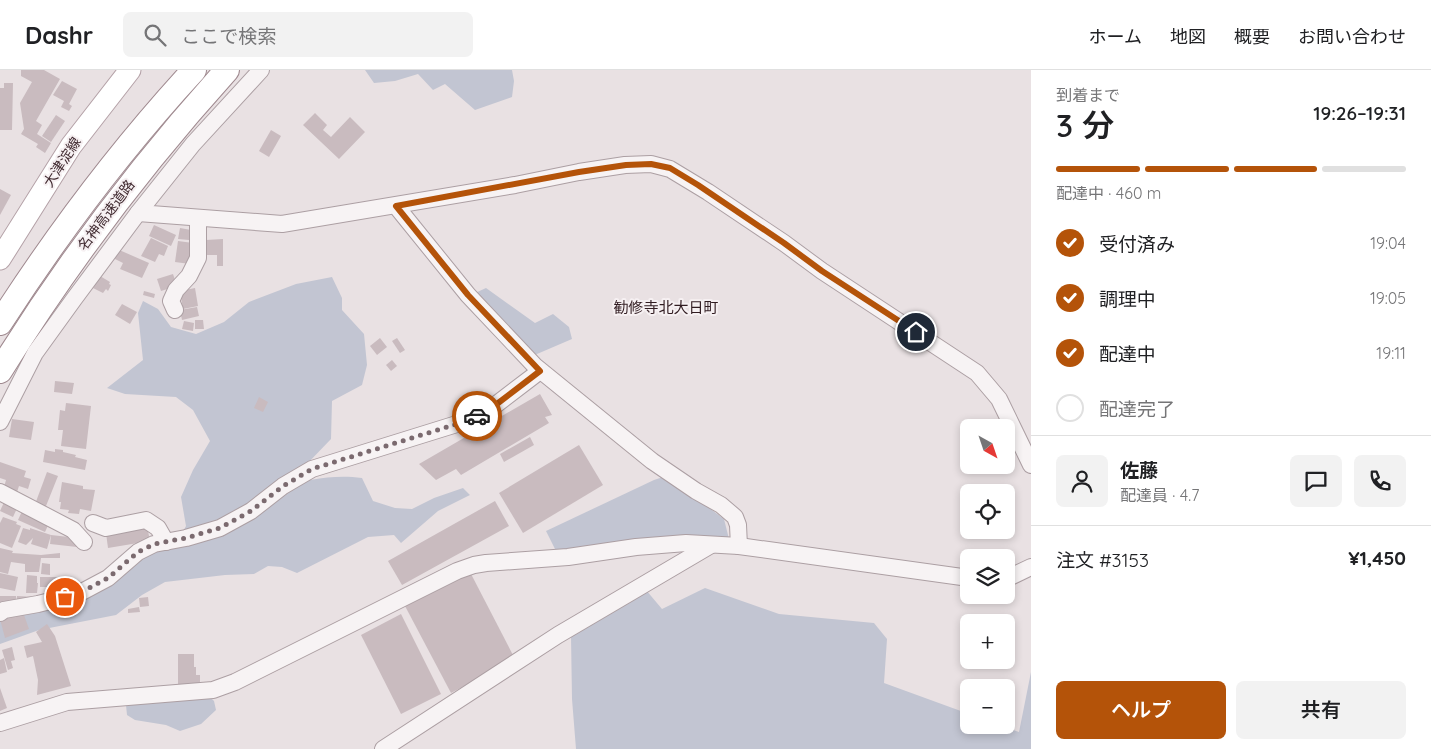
<!DOCTYPE html>
<html lang="ja">
<meta charset="utf-8">
<style>
:root{--surface:#fff;--page:#f2f2f2;--text:#202124;--muted:#757577;--line:#e0e0e0;--accent:#b45309}
body{margin:0;font-family:Quicksand,"Noto Sans JP",sans-serif;background:var(--page);color:var(--text);height:100vh;display:flex;flex-direction:column;font-size:19px;white-space:nowrap}
*{box-sizing:border-box;margin:0}
p{font-size:16px;color:var(--muted)}
.icon{flex:none;width:28px;height:28px;fill:none;stroke:currentColor;stroke-width:2;stroke-linecap:round;stroke-linejoin:round}
.map{position:relative;flex:1;overflow:hidden}
.sheet{display:flex;flex-direction:column;background:var(--surface);width:400px}
.sheet>*{flex:none}
.needle{width:32px;rotate:140deg}
.tools{position:absolute;left:960px;top:349px;display:grid;gap:10px}
.tools a{display:grid;place-items:center;width:55px;height:55px;border-radius:8px;background:var(--surface);box-shadow:0 2px 8px #0003;font-size:25px}
.pin{position:absolute;display:grid;place-items:center;width:42px;height:42px;color:#fff;margin:-21px;border:2px solid #fff;border-radius:50%;box-shadow:0 1px 5px #0007}
.courier{position:absolute;display:grid;place-items:center;width:50px;height:50px;margin:-25px;border:4px solid #b45309;border-radius:50%;background:#fff;color:#222;box-shadow:0 1px 6px #0007}
.summary em{font-style:normal;font-weight:600}
.summary div{display:flex;flex-direction:column-reverse}
.summary{display:flex;align-items:center;justify-content:space-between;height:85px;padding:0 25px}
h1{font-size:32px;font-weight:600;line-height:38px}
.bar{display:grid;grid-template-columns:repeat(4,1fr);gap:8px 5px;align-content:center;height:60px;padding:0 25px}
.bar i{height:6px;border-radius:4px;background:var(--line)}
.bar .selected{background:var(--accent)}
.bar p{grid-column:span 4}
.line{display:flex;align-items:center;gap:12px;padding:0 25px;border-top:1px solid var(--line)}
.line div{flex:1}
.round{display:grid;place-items:center;flex:none;width:52px;height:52px;border-radius:8px;background:var(--page)}
ol{padding:0 25px;list-style:none}
li{display:flex;align-items:center;gap:15px;height:55px}
li p{margin-inline-start:auto}
li .icon{padding:5px;border-radius:50%;background:var(--accent);color:#fff;stroke-width:4}
li:last-child{color:var(--muted)}
li i{width:28px;height:28px;border:2px solid var(--line);border-radius:50%}
.primary-button{display:flex;gap:10px;margin-top:auto;padding:10px 25px}
.primary-button a{flex:1;height:58px;border-radius:8px;background:var(--accent);color:#fff;font-size:20px;font-weight:600;line-height:58px;text-align:center}
.primary-button a+a{background:var(--page);color:var(--text)}
header{display:flex;align-items:center;gap:30px;box-sizing:border-box;height:70px;padding:0 25px;background:var(--surface);border-bottom:1px solid var(--line)}
header strong{font-size:24px}
nav{display:flex;gap:28px;margin-inline-start:auto;font-size:18px}
.search{width:350px;height:45px;background:var(--page);display:flex;align-items:center;gap:12px;box-sizing:border-box;padding:0 18px;border-radius:8px;color:var(--muted);font-size:19px}
main{display:flex;flex:1;min-height:0}
.map>svg:first-child{display:block}
.green{fill:#c2c5d2}
.building{fill:#c9bbbf}
.lines{fill:none;stroke-linecap:round;stroke-linejoin:round}
.minor-casing{stroke:#ac9fa3;stroke-width:18}
.major-casing{stroke:#b4a1a7;stroke-width:23}
.highway-casing{stroke:#9f898f;stroke-width:26}
.minor{stroke:#f7f3f4;stroke-width:16}
.major{stroke:#fff;stroke-width:21}
.highway{stroke:#fff;stroke-width:24}
.done{stroke:#7b6a6f;stroke-width:5;stroke-dasharray:0 9}
.route{stroke:#b45309;stroke-width:6}
.labels{text-anchor:middle;stroke-width:4;stroke-linejoin:round;paint-order:stroke}
.street-label{font-size:14px;fill:#402a30;stroke:#f6f0f2}
.neighbourhood-label{font-size:15px;fill:#311c21;stroke:#f6f0f2}
</style>
<header>
<strong>Dashr</strong>
<div class="search"><svg class="icon" aria-label="search" viewBox="0 0 24 24"><circle cx="10" cy="10" r="6"/><path d="M15 15l6 6"/></svg>ここで検索</div>
<nav><a>ホーム</a><a>地図</a><a>概要</a><a>お問い合わせ</a></nav>
</header>
<main>
<div class="map">
<svg width="1031" height="679" viewBox="0 0 1031 679">
<rect width="100%" height="100%" fill="#e9e1e3"/>
<g class="green">
<polygon points="365,0 512,0 514,11 512,27 475,40 445,14 433,20 418,4 395,11 374,13"/>
<path d="M332,207L342,228V240L364,264L367,295L362,315L332,331L331,369L306,395L280,417C308,410 333,404 362,408L373,431L395,438L412,439L434,428L463,418L470,425L438,441L401,473L394,465L368,467L297,503L282,497L268,496L254,504L225,505L165,512L142,525L116,545L39,560L0,574V547L72,529L109,499L177,473L186,456L181,427L193,400L210,371L193,340L176,327L125,324L107,318L143,290L138,243L143,231L158,239L171,257L196,264L224,252L249,232L296,214Z"/>
<polygon points="486,218 535,253 553,244 569,257 572,269 530,287 473,224"/>
<polygon points="666,406 724,449 729,469 556,481 546,461 654,410"/>
<polygon points="705,518 779,544 874,553 887,569 884,613 969,644 969,655 1000,655 1019,662 1031,602 1031,679 576,679 572,629 571,566 646,520 662,539"/>
<polygon points="208,625 214,631 216,640 201,654 180,661 166,655 135,650 127,645 126,635"/>
</g>
<g class="building">
<polygon points="21,0 44,0 60,9 36,51 42,55 37,64 51,73 45,83 36,77 38,74 21,64 24,59 20,33 32,12 21,6"/>
<polygon points="62,11 77,19 69,34 72,36 69,41 61,37 64,31 53,25"/>
<polygon points="4,13 13,13 12,60 0,60 0,18 4,18"/>
<polygon points="315,43 327,55 323,60 331,67 350,47 365,62 339,89 303,55"/>
<polygon points="56,45 65,51 51,72 42,66"/>
<polygon points="271,60 281,66 269,87 259,81"/>
<polygon points="0,119 11,125 0,145"/>
<polygon points="154,155 176,165 171,176 149,166"/>
<polygon points="180,158 191,160 189,170 178,169"/>
<polygon points="151,168 168,176 164,186 159,184 155,192 141,186"/>
<polygon points="223,169 223,196 217,196 217,185 206,185 206,170"/>
<polygon points="178,171 193,173 190,194 175,192"/>
<polygon points="117,179 149,193 142,208 120,199 123,193 113,188"/>
<polygon points="173,204 177,216 161,221 157,209"/>
<polygon points="100,206 110,212 109,214 111,215 108,221 106,219 103,223 93,218"/>
<polygon points="195,218 198,236 183,239 180,221"/>
<polygon points="144,221 155,224 154,228 143,225"/>
<polygon points="122,234 137,242 130,254 115,245"/>
<polygon points="197,237 199,246 182,250 180,240"/>
<polygon points="195,250 203,250 204,259 195,259"/>
<polygon points="184,251 194,253 193,261 182,259"/>
<polygon points="380,268 387,277 377,285 370,276"/>
<polygon points="397,268 405,280 400,283 392,271"/>
<polygon points="392,290 397,296 391,301 386,295"/>
<polygon points="55,311 74,313 72,324 54,322"/>
<polygon points="540,324 552,345 545,347 549,353 461,405 456,399 436,410 419,394"/>
<polygon points="259,327 268,332 263,342 254,338"/>
<polygon points="66,333 91,336 86,379 61,376 63,360 58,360 60,340 65,341"/>
<polygon points="12,349 34,352 31,370 9,367"/>
<polygon points="530,367 534,375 504,392 500,384"/>
<polygon points="579,375 603,415 523,463 499,423"/>
<polygon points="55,379 63,380 63,382 76,385 75,387 87,390 85,400 43,392 45,380 55,382"/>
<polygon points="0,392 26,401 24,407 31,409 28,419 19,416 17,422 4,417 6,410 0,408"/>
<polygon points="47,402 58,406 44,441 34,437"/>
<polygon points="62,412 83,416 83,419 95,420 91,441 80,439 79,444 68,443 69,440 60,439 61,432 59,432"/>
<polygon points="6,428 19,434 13,447 0,441"/>
<polygon points="495,431 509,456 402,515 388,491"/>
<polygon points="23,439 50,451 45,462 18,450"/>
<polygon points="3,447 17,452 16,454 21,456 12,478 0,473 0,453"/>
<polygon points="147,456 150,471 108,478 106,463"/>
<polygon points="23,458 30,460 30,458 51,465 47,479 31,474 33,468 26,475 18,472"/>
<polygon points="51,465 78,468 77,477 50,474"/>
<polygon points="0,478 13,481 12,483 41,485 60,483 60,488 41,488 39,502 25,502 25,494 11,492 8,504 0,502"/>
<polygon points="42,493 50,494 50,505 41,504"/>
<polygon points="470,502 515,589 451,623 405,536"/>
<polygon points="0,503 18,507 15,521 0,518"/>
<polygon points="27,505 37,506 37,513 38,513 37,523 26,523"/>
<polygon points="40,507 61,507 60,517 40,517"/>
<polygon points="0,526 16,526 17,533 17,526 36,527 36,532 0,536"/>
<polygon points="148,527 149,536 140,537 139,528"/>
<polygon points="139,537 140,542 128,543 128,539"/>
<polygon points="19,543 20,546 24,545 29,559 5,568 0,549"/>
<polygon points="401,544 441,624 401,644 361,565"/>
<polygon points="47,554 55,566 71,616 37,625 38,610 33,586 27,588 24,576 42,572 36,562"/>
<polygon points="12,577 15,590 11,591 13,598 8,600 2,580"/>
<polygon points="178,584 194,584 194,597 196,597 196,605 200,605 200,614 178,614"/>
<polygon points="4,588 7,602 0,604 0,590"/>
<polygon points="0,618 7,638 0,641"/>
</g>
<g class="lines">
<defs>
<g id="minor">
<polyline points="396,136 468,225 535,296 652,391 696,421 721,435 735,447 738,455 739,476"/>
<polyline points="138,143 282,154 515,115 579,102 625,95 651,94 670,99 708,122 784,173 822,201 977,303 999,329 1031,395"/>
<polyline points="175,240 171,231 176,220 189,206 198,188 198,148"/>
<polyline points="0,352 35,283 74,229 138,143 193,74 261,0"/>
<polyline points="0,422 73,460 84,472"/>
<polyline points="93,453 106,458 146,450 158,458 166,472"/>
<polyline points="1006,509 1031,497"/>
<polyline points="0,543 4,540 38,534 78,524 108,508 138,482 154,474 186,468 220,458 251,441 283,416 312,399 460,353 485,343 540,301"/>
<polyline points="0,653 67,632 213,620 235,612 457,501 474,495 486,493 568,487 636,477 686,473 739,476 969,508"/>
<polyline points="383,679 558,565 711,475"/>
</g>
<polyline id="major" points="0,189 71,76 130,0"/>
<g id="highway">
<path d="M0,253C58,163 122,78 194,0"/>
<path d="M0,301C67,193 142,94 227,0"/>
</g>
</defs>
<use href="#minor" class="minor-casing"/>
<use href="#major" class="major-casing"/>
<use href="#highway" class="highway-casing"/>
<use href="#minor" class="minor"/>
<use href="#major" class="major"/>
<use href="#highway" class="highway"/>
</g>
<g class="lines">
<polyline class="done" points="65,527 78,524 108,508 138,482 154,474 186,468 220,458 251,441 283,416 312,399 460,353 477,346"/>
<polyline class="route" points="477,346 485,343 540,301 468,225 396,136 579,102 626,95 651,94 670,98 698,115 784,173 822,201 916,262"/>
</g>
<g class="labels">
<g class="street-label">
<text transform="translate(62 92) rotate(-57)" y="5">大津淀線</text>
<text transform="translate(106 145) rotate(-53)" y="5">名神高速道路</text>
</g>
<g class="neighbourhood-label">
<text x="666" y="243">勧修寺北大日町</text>
</g>
</g>
</svg>
<div class="tools">
<a><svg class="needle" viewBox="-14 -14 28 28"><path d="M0-13l5 13h-10z" fill="#e53935"/><path d="M0 13l5-13h-10z" fill="#757577"/></svg></a>
<a><svg class="icon" aria-label="locate" viewBox="0 0 24 24"><circle cx="12" cy="12" r="6"/><path d="M12 2v4M12 18v4M2 12h4M18 12h4"/></svg></a>
<a><svg class="icon" aria-label="layers" viewBox="0 0 24 24"><path d="M12 4l9 5-9 5-9-5zM3 14l9 5 9-5"/></svg></a>
<a>+</a>
<a>−</a>
</div>
<div class="pin" style="left:65px;top:527px;background:#ea580c"><svg class="icon" aria-label="bag" viewBox="0 0 24 24"><path d="M5 8h14l-1 12H6zM9 8a3 3 0 0 1 6 0"/></svg></div>
<div class="pin" style="left:916px;top:262px;background:#1f2937"><svg class="icon" aria-label="home" viewBox="0 0 24 24"><path d="M3 11l9-7 9 7M6 9v11h12V9"/></svg></div>
<div class="courier" style="left:477px;top:346px"><svg class="icon" aria-label="car" viewBox="0 0 24 24"><path d="M5 17H2v-5l4-1 3-4h7l3 4 3 1v5h-3M9 17h6M6 11h13"/><circle cx="7" cy="17" r="2"/><circle cx="17" cy="17" r="2"/></svg></div>
</div>
<section class="sheet">
<div class="summary"><div><h1>3 分</h1><p>到着まで</p></div><em>19:26–19:31</em></div>
<div class="bar"><i class="selected"></i><i class="selected"></i><i class="selected"></i><i></i><p>配達中 · 460 m</p></div>
<ol>
<li><svg class="icon" aria-label="check" viewBox="0 0 24 24"><path d="M5 12l5 5 9-10"/></svg>受付済み<p>19:04</p></li>
<li><svg class="icon" aria-label="check" viewBox="0 0 24 24"><path d="M5 12l5 5 9-10"/></svg>調理中<p>19:05</p></li>
<li><svg class="icon" aria-label="check" viewBox="0 0 24 24"><path d="M5 12l5 5 9-10"/></svg>配達中<p>19:11</p></li>
<li><i></i>配達完了</li>
</ol>
<div class="line" style="height:90px"><a class="round"><svg class="icon" aria-label="person" viewBox="0 0 24 24"><circle cx="12" cy="8" r="4"/><path d="M4 21q1-7 8-7t8 7"/></svg></a><div><b>佐藤</b><p>配達員 · 4.7</p></div><a class="round"><svg class="icon" aria-label="chat" viewBox="0 0 24 24"><path d="M4 5h16v11H9l-5 4z"/></svg></a><a class="round"><svg class="icon" aria-label="phone" viewBox="0 0 24 24"><path d="M5 4h4l2 5-3 2q2 4 5 5l2-3 5 2v4C11 20 4 13 5 4z"/></svg></a></div>
<div class="line" style="height:65px"><div>注文 #3153</div><b>¥1,450</b></div>
<div class="primary-button"><a>ヘルプ</a><a>共有</a></div>
</section>
</main>
